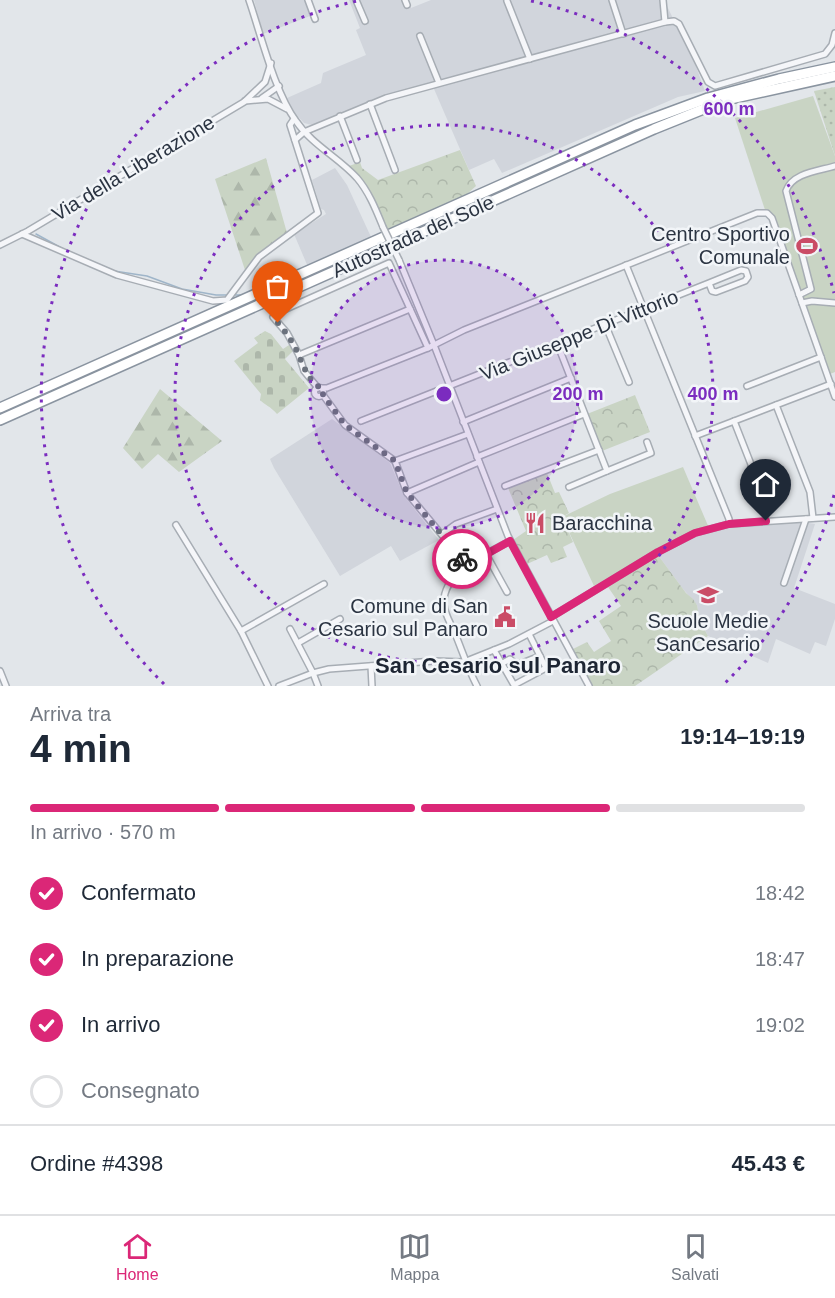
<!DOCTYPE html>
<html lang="it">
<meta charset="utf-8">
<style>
:root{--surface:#fff;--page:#f6f6f7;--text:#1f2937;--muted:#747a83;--line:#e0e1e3;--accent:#db2777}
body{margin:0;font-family:Helvetica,sans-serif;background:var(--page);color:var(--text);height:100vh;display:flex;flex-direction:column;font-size:22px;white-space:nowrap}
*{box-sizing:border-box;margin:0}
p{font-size:20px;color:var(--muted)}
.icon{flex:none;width:33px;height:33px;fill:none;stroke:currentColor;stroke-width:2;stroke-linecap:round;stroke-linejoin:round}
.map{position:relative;height:686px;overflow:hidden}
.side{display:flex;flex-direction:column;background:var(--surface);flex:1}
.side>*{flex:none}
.pin{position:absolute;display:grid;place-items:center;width:51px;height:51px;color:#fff;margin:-62px -26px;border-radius:50% 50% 50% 0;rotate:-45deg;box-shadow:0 0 6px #0007}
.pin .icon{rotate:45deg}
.courier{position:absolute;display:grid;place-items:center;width:60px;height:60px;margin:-30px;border:4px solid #db2777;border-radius:50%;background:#fff;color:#222;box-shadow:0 2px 8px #0007}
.headline em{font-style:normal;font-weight:700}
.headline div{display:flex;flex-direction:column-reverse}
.headline{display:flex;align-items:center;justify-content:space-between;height:102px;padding:0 30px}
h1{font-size:39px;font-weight:700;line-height:45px}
.bar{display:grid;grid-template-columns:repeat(4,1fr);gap:9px 6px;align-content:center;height:72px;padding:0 30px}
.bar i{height:8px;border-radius:4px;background:var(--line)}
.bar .active{background:var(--accent)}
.bar p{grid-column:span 4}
.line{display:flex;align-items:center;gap:15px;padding:0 30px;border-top:2px solid var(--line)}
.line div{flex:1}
ol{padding:0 30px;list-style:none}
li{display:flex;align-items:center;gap:18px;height:66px}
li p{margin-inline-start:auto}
li .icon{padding:6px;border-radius:50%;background:var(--accent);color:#fff;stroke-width:4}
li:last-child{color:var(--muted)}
li i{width:33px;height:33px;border:3px solid var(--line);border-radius:50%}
.tabs{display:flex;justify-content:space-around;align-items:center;height:84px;border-top:2px solid var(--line);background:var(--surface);font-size:16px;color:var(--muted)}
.tabs a{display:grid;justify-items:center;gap:3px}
.tabs .active{color:var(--accent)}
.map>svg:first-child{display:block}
.built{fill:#d1d5dc}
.grass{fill:url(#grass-dots)}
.forest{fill:url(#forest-firs)}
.cemetery{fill:url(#cemetery-stones)}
.park{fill:url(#park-crowns)}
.pitch{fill:#c9d4c4}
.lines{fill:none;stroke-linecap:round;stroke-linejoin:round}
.stream{stroke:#9fb5c9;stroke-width:1.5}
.minor-casing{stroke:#a7adb4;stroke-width:8}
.motorway-casing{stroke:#8a94a0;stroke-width:12}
.minor{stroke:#f5f6f9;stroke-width:5}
.motorway{stroke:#fff;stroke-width:9}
.minor-bridge-casing{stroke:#a7adb4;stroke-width:8;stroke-linecap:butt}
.minor-bridge{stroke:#f5f6f9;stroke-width:5}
.done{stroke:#6b727d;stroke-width:6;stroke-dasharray:0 10.8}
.route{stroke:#db2777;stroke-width:8}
.ring{fill:none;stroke:#7b2cbf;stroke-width:3;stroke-dasharray:3 6}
.labels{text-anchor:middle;stroke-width:5;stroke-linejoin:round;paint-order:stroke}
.street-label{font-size:20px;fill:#2b3442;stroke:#f2f5f8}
.poi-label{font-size:20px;fill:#2b3442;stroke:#f2f5f8;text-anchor:end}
.quarter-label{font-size:22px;font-weight:bold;fill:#1d2533;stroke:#f2f5f8}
.centre{fill:#7b2cbf;stroke:#f2f5f8;stroke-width:3}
.ring-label{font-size:18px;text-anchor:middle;font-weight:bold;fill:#7b2cbf;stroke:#f2f5f8;stroke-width:5;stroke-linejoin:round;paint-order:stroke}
</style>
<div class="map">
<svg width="835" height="686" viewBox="0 0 835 686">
<defs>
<pattern id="grass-dots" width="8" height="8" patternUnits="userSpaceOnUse" patternTransform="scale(1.5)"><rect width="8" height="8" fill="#c9d4c4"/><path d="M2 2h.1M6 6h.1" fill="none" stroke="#adb7aa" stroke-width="1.8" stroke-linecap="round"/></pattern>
<pattern id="forest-firs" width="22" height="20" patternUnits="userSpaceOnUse" patternTransform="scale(1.5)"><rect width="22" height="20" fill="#c9d4c4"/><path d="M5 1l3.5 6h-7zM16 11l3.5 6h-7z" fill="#adb7aa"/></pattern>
<pattern id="cemetery-stones" width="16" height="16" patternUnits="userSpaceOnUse" patternTransform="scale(1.5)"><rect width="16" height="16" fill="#c9d4c4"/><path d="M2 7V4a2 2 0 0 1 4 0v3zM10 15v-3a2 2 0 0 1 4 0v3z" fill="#adb7aa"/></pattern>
<pattern id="park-crowns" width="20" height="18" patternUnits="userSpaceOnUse" patternTransform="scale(1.5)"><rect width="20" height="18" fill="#c9d4c4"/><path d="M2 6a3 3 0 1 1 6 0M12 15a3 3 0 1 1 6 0" fill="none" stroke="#adb7aa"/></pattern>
</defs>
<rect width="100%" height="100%" fill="#e2e6ea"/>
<g class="built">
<polygon points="254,0 304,0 310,16 263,34"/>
<polygon points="349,0 407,0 411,8 431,0 664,0 694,61 705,91 678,97 502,173 494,159 469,170 431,82 379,98 312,125 304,123 292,110 287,98 321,83 323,73 366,55 356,30 360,28"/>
<polygon points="335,168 347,185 371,237 308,267 294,234 326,214 324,210 321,209 312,180"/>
<polygon points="332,419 390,463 404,496 439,540 400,561 391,546 340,576 274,468 270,459"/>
<polygon points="797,521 815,524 794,588 835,604 835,619 826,646 815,642 810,654 776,639 768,663 708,636 700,621 697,605 683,589 655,551 691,534 733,525"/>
</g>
<polygon class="grass" points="835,87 835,156 814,91"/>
<g class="forest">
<polygon points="266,158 287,233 269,245 245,270 215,179"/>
<polygon points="160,389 222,441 179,472 158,454 142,469 123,448"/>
</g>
<path class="cemetery" d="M265,331L271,334L283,349L289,345L293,351L285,359L309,388L277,414C270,406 265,405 260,400L261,394L234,361L258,343L254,338Z"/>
<g class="park">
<polygon points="460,150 476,186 465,196 388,229 366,185 349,166 360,162 362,168 378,180"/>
<polygon points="635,395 650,432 602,451 587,414"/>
<polygon points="547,473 555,493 559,492 569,513 562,517 573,542 563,547 567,557 551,563 547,555 527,564 513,540 526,531 508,488"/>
<polygon points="658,555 686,593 693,599 697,605 700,621 708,636 635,686 592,686 571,650 587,642 594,652 611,641 599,621 621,606 608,587"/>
</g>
<g class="pitch">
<polygon points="813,96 835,156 835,372 830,374 764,207 735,118"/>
<polygon points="683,467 709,528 664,545 594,586 562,517 610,494"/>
</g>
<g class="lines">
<g class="stream">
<polyline points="36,234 67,251"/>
<polyline points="74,254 114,271 147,276 182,289 216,295 227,295"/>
<polyline points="232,295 240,295"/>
</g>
<defs>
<g id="minor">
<path d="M249,0C261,35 275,93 296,121C312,145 338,157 357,178C369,192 376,210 383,227"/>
<polyline points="308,0 315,19"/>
<polyline points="356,0 365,21"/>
<polyline points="405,0 407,5"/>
<polyline points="612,0 623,34"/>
<polyline points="663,0 665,22"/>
<polyline points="507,1 530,59"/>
<polyline points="420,36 439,83"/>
<polyline points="262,98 279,86"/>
<polyline points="245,101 268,99 287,109"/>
<polyline points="370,104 395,170"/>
<polyline points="340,116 357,160"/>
<polyline points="295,140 304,132 386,98 665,22 674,21 679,24 708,82 715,86 825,54 832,45 835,33"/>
<polyline points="22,234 117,275 213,301 227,300 259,257 318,213 290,125 294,119"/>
<polyline points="0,245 28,231 244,102 265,82 271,63"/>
<polyline points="399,260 434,345 508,536 589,686"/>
<polyline points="626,265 729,519 729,524"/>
<path d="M799,295L811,289L786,191C792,173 818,171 835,166"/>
<polyline points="802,303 812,301 835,303"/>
<polyline points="605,324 629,382"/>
<polyline points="557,343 607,471 651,453 647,442"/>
<polyline points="299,355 410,309"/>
<polyline points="747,386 821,357"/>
<circle cx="319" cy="392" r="4.5"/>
<polyline points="318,388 304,371 299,355 287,333 273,317 277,313 389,263 428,348"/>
<polyline points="322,388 327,388 428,348 464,330 757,213 767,213 772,218 835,397"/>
<polyline points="323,395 345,425 395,461 407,493 467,565"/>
<polyline points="776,405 810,492 813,518"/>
<polyline points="361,421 709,283 712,291 716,292 745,281 748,277 746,271 741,270 709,283"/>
<polyline points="734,421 765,500"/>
<polyline points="463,422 571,378"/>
<polyline points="695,436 831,384"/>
<polyline points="477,457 584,414"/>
<polyline points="395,461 468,434"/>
<polyline points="505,486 599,450"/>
<polyline points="569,487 607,471"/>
<polyline points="407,493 479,462"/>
<polyline points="176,525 241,631 268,686"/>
<polyline points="442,534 456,524 497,509"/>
<polyline points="486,554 507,592"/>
<polyline points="784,583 806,519"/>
<polyline points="551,617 658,552 695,533 729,524 835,517"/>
<polyline points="290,629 313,673 318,686"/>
<polyline points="241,631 324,584"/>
<polyline points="298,643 340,619"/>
<polyline points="494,650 514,685 546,668 529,634"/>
<polyline points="501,664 510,659 517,665 540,656"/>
<polyline points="371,666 372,686"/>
<polyline points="0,671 6,686"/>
<polyline points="279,686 313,673 329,669 434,661 464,662 509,644 553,621"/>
<path d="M477,686C467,667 462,650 454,631C450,622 445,615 444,605C441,572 487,554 510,541"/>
</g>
<g id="motorway">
<polyline points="0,408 635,125 708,98 779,79 835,67"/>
<polyline points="0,420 654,129 726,100 835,76"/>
</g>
</defs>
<use href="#minor" class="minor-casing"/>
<use href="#motorway" class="motorway-casing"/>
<use href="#minor" class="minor"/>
<use href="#motorway" class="motorway"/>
<defs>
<polyline id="minor-bridge" points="383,227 399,260"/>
</defs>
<use href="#minor-bridge" class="minor-bridge-casing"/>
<use href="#minor-bridge" class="minor-bridge"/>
</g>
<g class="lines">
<path class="done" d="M278,323C287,333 294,344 299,356C305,369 309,383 323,389V395L345,425L395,461L407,493L462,559"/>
<polyline class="route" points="462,559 467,565 510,541 551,617 658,552 695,533 729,524 766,521"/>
</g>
<circle cx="444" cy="394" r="134" fill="#7b2cbf" fill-opacity=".12"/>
<g class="ring">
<circle cx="444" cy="394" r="134"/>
<circle cx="444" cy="394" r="269"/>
<path d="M834 495A403 403 0 0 1 724 684M164 684A403 403 0 0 1 357 1M531 1A403 403 0 0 1 834 293"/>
</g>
<defs>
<symbol id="stadium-bare" viewBox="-9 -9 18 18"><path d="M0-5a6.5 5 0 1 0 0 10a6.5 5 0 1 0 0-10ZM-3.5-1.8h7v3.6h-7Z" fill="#ca4c66" stroke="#f2f5f8" stroke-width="2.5" paint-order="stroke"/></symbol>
<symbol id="restaurant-bare" viewBox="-9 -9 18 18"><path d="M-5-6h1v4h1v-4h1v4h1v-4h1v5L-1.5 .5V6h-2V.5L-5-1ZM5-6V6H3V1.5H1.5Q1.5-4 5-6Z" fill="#ca4c66" stroke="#f2f5f8" stroke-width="2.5" paint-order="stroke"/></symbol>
<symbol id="school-bare" viewBox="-9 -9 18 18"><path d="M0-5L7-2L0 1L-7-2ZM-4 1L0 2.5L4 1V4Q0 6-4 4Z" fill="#ca4c66" stroke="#f2f5f8" stroke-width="2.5" paint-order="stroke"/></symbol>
<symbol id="civic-bare" viewBox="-9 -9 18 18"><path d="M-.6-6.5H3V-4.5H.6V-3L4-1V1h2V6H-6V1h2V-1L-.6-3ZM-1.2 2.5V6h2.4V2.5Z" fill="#ca4c66" stroke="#f2f5f8" stroke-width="2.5" paint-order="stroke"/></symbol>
</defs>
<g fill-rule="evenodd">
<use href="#stadium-bare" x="792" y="231" width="30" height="30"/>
<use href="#restaurant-bare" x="520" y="508" width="30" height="30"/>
<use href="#school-bare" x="693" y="580" width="30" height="30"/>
<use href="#civic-bare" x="490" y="602" width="30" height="30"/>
</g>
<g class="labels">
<g class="street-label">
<text transform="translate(133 168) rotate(-31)" y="7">Via della Liberazione</text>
<text transform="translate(413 236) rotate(-24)" y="7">Autostrada del Sole</text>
<text transform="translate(579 335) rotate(-22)" y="7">Via Giuseppe Di Vittorio</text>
</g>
<g class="poi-label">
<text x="790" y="241">Centro Sportivo<tspan x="790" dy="23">Comunale</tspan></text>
<text x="552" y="530" text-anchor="start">Baracchina</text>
<text x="488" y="613">Comune di San<tspan x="488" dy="23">Cesario sul Panaro</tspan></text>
<text x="708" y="628" text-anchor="middle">Scuole Medie<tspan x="708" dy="23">SanCesario</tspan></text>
</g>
<g class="quarter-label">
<text x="498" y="673">San Cesario sul Panaro</text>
</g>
</g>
<circle cx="444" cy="394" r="9" class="centre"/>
<g class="ring-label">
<text x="729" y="115">600 m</text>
<text x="578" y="400">200 m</text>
<text x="713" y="400">400 m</text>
</g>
</svg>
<div class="pin" style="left:278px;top:323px;background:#ea580c"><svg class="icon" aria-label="bag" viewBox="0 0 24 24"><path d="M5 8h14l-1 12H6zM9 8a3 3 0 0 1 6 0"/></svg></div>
<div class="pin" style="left:766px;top:521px;background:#1f2937"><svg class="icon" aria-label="home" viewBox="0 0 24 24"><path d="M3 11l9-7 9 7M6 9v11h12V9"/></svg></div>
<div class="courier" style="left:462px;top:559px"><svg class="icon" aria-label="bike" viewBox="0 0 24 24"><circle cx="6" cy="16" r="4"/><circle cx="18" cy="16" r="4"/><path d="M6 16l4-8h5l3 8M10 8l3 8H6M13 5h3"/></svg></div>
</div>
<section class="side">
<div class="headline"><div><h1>4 min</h1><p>Arriva tra</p></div><em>19:14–19:19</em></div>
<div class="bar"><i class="active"></i><i class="active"></i><i class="active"></i><i></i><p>In arrivo · 570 m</p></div>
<ol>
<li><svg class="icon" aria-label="check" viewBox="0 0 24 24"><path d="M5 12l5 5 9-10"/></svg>Confermato<p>18:42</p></li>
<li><svg class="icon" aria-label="check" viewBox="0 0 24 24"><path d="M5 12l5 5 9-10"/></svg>In preparazione<p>18:47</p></li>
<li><svg class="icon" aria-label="check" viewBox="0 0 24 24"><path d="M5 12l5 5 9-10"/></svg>In arrivo<p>19:02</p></li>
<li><i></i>Consegnato</li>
</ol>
<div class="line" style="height:78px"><div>Ordine #4398</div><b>45.43 €</b></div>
</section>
<nav class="tabs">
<a class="active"><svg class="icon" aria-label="home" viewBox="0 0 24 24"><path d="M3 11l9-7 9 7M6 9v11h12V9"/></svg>Home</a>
<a><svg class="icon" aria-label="map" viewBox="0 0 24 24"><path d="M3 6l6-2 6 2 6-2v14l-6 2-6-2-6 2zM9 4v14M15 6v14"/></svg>Mappa</a>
<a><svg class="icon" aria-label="saved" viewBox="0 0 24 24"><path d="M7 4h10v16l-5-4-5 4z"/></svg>Salvati</a>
</nav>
